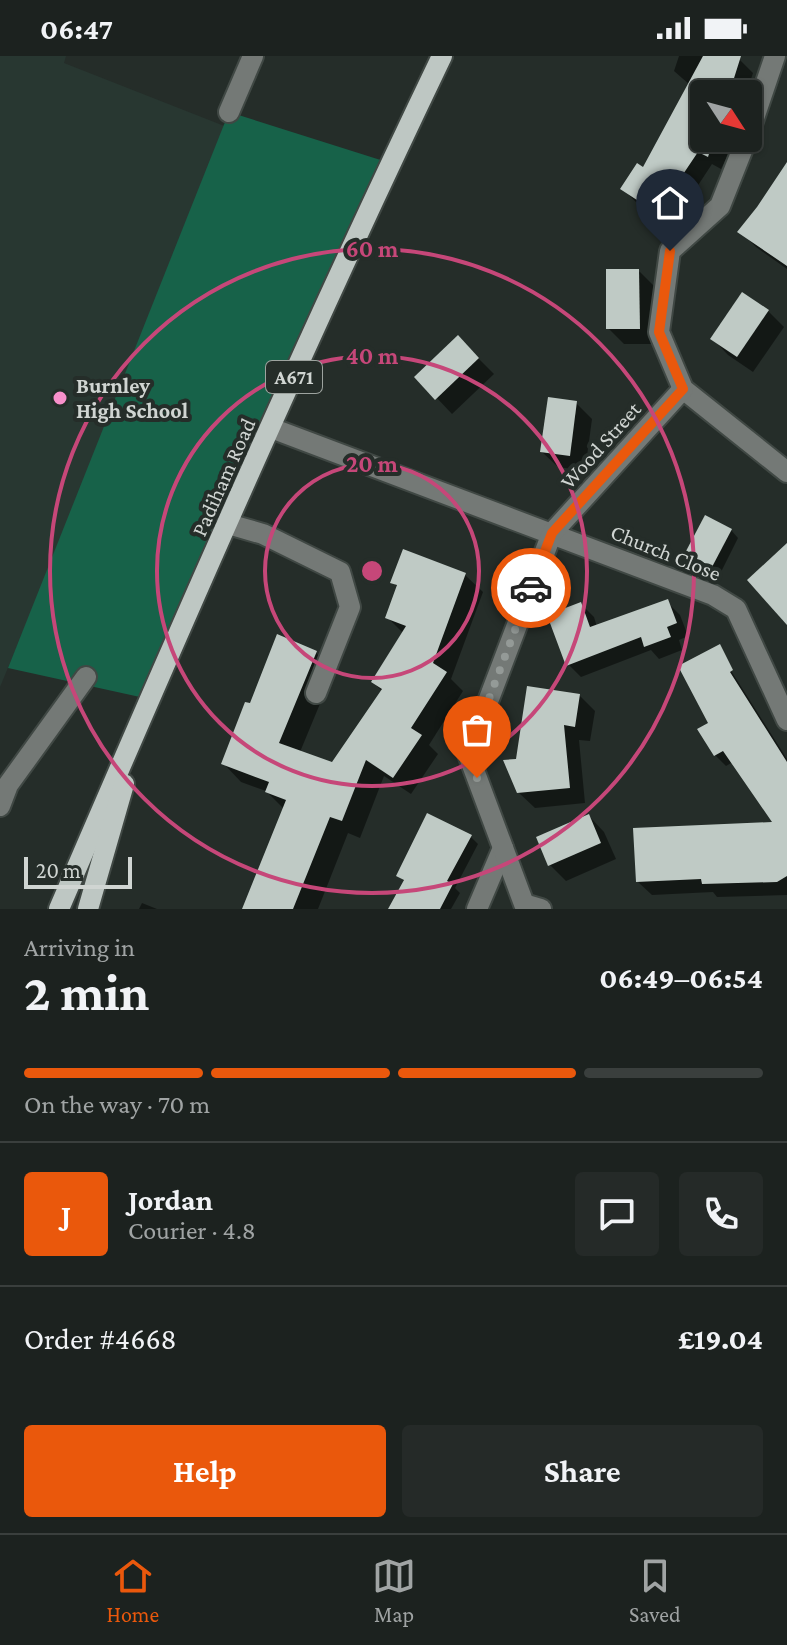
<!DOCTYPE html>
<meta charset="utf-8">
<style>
:root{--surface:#1c221f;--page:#252a28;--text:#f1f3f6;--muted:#a0a4a4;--line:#3a3f3d;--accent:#ea580c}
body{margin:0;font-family:"Crimson Pro",serif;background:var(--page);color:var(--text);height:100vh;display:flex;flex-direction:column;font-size:30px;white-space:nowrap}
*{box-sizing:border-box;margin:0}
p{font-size:26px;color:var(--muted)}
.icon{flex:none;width:44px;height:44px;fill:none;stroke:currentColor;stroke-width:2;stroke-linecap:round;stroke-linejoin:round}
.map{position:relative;height:853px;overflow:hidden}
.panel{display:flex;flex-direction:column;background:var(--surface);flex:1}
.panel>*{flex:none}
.needle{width:52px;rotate:126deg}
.controls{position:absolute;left:690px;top:24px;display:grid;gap:16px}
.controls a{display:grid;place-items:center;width:72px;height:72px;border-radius:8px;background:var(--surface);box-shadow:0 2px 6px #0004,0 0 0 2px var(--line);font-size:40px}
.scale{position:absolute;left:24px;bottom:20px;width:108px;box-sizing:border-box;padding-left:8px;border:4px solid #d0d5d2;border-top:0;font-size:22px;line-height:28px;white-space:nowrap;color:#d0d5d2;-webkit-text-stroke:6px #252d29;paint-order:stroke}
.pin{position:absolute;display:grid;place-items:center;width:68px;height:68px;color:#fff;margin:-82px -34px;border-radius:50% 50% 50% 0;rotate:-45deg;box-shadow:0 0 8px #0007}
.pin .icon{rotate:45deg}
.courier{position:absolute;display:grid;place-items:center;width:80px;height:80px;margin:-40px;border:6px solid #ea580c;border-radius:50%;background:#fff;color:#222;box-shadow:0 2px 10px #0007}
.summary em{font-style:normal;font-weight:700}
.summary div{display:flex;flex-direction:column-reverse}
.summary{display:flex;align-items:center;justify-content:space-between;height:136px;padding:0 24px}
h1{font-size:52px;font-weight:700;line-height:60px}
.bar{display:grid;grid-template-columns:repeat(4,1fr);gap:12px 8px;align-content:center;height:96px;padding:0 24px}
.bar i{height:10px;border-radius:6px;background:var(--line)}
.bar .on{background:var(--accent)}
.bar p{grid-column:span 4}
.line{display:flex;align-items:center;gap:20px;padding:0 24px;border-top:2px solid var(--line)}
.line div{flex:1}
.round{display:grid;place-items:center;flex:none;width:84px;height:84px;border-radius:8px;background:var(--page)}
.cta{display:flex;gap:16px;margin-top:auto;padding:16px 24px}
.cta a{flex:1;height:92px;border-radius:8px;background:var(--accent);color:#fff;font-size:32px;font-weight:700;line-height:92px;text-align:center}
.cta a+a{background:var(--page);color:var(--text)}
.status{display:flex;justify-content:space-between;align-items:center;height:56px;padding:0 40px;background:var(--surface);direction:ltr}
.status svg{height:22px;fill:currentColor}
.tabs{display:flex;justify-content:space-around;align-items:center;height:112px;border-top:2px solid var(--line);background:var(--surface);font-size:22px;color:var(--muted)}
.tabs a{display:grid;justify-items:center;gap:4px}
.tabs .on{color:var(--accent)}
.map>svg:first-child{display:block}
.built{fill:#283731}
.green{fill:#176249}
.shadow{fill:#0007}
.building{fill:#bfcac5}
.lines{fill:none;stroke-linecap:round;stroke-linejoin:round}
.minor-casing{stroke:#404844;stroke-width:24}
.major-casing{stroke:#404844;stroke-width:24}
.minor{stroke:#747976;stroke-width:20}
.major{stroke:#bec7c3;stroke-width:20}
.done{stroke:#949a97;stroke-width:8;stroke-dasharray:0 14.4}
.route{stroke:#ea580c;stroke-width:10}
.ring{fill:none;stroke:#c64779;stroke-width:4}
.poi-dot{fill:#f890cb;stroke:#252d29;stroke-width:3}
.labels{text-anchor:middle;stroke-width:8;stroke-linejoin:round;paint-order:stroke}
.shield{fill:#252d29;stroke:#9da39f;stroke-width:2}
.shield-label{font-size:20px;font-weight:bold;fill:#d0d5d2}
.poi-label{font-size:22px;font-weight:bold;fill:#d0d5d2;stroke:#252d29;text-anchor:start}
.street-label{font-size:22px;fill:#d0d5d2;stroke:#252d29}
.centre{fill:#c64779;stroke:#252d29;stroke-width:4}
.ring-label{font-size:24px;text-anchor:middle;font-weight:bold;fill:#c64779;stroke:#252d29;stroke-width:8;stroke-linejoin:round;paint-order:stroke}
</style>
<div class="status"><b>06:47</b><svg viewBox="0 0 49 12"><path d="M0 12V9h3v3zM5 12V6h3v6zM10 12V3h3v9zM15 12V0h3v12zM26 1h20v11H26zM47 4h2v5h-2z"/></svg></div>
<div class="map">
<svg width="787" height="853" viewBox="0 0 787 853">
<rect width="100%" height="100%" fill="#252d29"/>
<polygon class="built" points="0,0 66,0 64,7 232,73 0,631"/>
<polygon class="green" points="229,56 390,107 149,643 8,612"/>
<g class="shadow">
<polygon points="679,0 728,0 740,4 753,17 746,38 704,38 704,82 732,82 730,87 733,89 721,113 712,108 672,169 636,146 623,133 644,114 690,29 674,15"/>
<polygon points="787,110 787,213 756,191 740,175"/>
<polygon points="639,215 654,230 655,288 624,288 608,272"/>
<polygon points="768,255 784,271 753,316 728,299 713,283"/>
<polygon points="458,282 494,318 452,358 417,321"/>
<polygon points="576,347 592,363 585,415 558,411 542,396"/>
<polygon points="731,474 738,482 720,518 695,505 688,497"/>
<polygon points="465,519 483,536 451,623 463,635 429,689 438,698 411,738 384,720 360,782 348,777 318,853 254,853 284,753 266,735 241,726 224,708 251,650 316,597 334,614 300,696 332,709 383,636 373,626 404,578 387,561 398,531 393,526"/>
<polygon points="667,546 680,559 688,580 679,584 682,594 659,603 651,594 581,621 568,608 581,548 594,561 597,571"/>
<polygon points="728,610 787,703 787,753 733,706 726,710 715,699 710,667"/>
<polygon points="579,639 595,655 590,685 579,684 585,747 535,752 518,736 518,705"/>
<polygon points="589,760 604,776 616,803 566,825 550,809"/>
<polygon points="787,767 787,839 717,841 713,836 652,839 638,826"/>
<polygon points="471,781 478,788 455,832 460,837 451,853 391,853 405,826 398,819"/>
<polygon points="142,847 157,853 139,853"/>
</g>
<g class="building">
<polygon points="703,0 741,0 729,38 704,38 704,82 714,82 708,101 698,96 657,157 620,133 637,107 643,111"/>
<polygon points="787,106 787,210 737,176 757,151"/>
<polygon points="606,213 639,213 640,273 606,273"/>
<polygon points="742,236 769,254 737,301 710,283"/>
<polygon points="458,279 479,302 435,344 414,321"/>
<polygon points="548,341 577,345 570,400 540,396"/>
<polygon points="705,459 732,473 712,511 685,497"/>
<polygon points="787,487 787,569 747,524"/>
<polygon points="403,493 466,517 433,607 447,616 411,672 422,679 393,722 366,704 342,765 330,761 293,853 242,853 286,744 265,736 269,726 221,708 245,646 250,647 277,578 317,595 279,687 332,706 382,633 371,626 406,570 385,562 397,529 390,527"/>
<polygon points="668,543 677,567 667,571 671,581 644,591 641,581 566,610 547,559 581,546 590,571"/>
<polygon points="720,588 733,614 730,616 787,706 787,820 777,826 702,828 701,823 636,826 633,772 772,766 723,695 714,700 697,673 708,667 678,610"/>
<polygon points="527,630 580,638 575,671 564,669 570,732 517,737 503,704 516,703"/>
<polygon points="427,757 472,779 447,825 453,828 440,853 388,853 404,824 396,820"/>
<polygon points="589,758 601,787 548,810 536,781"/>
</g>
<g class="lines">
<defs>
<g id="minor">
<polyline points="229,56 253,0"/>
<polyline points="748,80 775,0"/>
<polyline points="747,82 720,150 670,195 659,276 683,333 787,416"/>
<polyline points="271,372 713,539 736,553 787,664"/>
<polyline points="228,468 263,478 340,516 350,551 316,637"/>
<polyline points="0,750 8,729 86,621"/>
<polyline points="477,853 503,792"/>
<polyline points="541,853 524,848 468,698 552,477 683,333"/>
</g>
<g id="major">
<path d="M59,853C182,567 307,281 442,0"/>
<polyline points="88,853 124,728"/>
</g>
</defs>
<use href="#minor" class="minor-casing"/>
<use href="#major" class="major-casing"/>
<use href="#minor" class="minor"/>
<use href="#major" class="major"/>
</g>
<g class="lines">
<polyline class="done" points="477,722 468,698 531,532"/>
<polyline class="route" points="531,532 552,477 683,333 659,276 670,195"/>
</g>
<g class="ring">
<circle cx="372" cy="515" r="107"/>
<circle cx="372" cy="515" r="215"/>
<circle cx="372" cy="515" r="322"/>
</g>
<circle class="poi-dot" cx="60" cy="342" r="8"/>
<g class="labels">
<rect class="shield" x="266" y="305" width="56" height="32" rx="6"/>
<g class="shield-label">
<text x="294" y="328">A671</text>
</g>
<g class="poi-label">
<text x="76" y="337">Burnley<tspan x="76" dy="25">High School</tspan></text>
</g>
<g class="street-label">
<text transform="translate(600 389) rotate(-48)" y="8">Wood Street</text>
<text transform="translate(223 421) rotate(-66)" y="8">Padiham Road</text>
<text transform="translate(666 496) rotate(22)" y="8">Church Close</text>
</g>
</g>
<circle cx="372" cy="515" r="12" class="centre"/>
<g class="ring-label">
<text x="372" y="201">60 m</text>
<text x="372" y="308">40 m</text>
<text x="372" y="416">20 m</text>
</g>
</svg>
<div class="controls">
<a><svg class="needle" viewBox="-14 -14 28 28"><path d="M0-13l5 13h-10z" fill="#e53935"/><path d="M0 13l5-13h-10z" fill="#a0a4a4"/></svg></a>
</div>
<div class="scale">20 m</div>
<div class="pin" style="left:477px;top:722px;background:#ea580c"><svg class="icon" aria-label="bag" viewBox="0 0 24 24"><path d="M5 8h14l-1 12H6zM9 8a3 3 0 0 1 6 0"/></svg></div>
<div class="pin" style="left:670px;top:195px;background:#1f2937"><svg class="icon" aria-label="home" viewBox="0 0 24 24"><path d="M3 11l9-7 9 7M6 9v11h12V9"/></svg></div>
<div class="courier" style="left:531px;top:532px"><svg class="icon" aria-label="car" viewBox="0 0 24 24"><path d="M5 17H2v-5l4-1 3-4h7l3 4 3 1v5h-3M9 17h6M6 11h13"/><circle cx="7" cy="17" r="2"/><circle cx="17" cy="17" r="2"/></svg></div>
</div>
<section class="panel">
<div class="summary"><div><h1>2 min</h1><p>Arriving in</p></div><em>06:49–06:54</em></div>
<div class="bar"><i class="on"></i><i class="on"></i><i class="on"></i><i></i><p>On the way · 70 m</p></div>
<div class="line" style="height:144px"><b class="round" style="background:var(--accent);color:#fff">J</b><div><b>Jordan</b><p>Courier · 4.8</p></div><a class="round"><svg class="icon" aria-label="chat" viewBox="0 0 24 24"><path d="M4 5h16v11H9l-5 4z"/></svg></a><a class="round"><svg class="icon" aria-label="phone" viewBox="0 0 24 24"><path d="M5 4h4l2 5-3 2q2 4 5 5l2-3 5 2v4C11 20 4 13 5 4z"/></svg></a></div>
<div class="line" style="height:104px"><div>Order #4668</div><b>£19.04</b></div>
<div class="cta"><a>Help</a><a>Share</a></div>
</section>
<nav class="tabs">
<a class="on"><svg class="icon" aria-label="home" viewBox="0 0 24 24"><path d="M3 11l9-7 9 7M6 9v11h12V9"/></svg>Home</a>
<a><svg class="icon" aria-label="map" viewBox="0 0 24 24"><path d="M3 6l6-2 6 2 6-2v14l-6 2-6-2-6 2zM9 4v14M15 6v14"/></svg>Map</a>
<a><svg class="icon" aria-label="saved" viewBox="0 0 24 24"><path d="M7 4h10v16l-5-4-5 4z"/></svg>Saved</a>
</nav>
